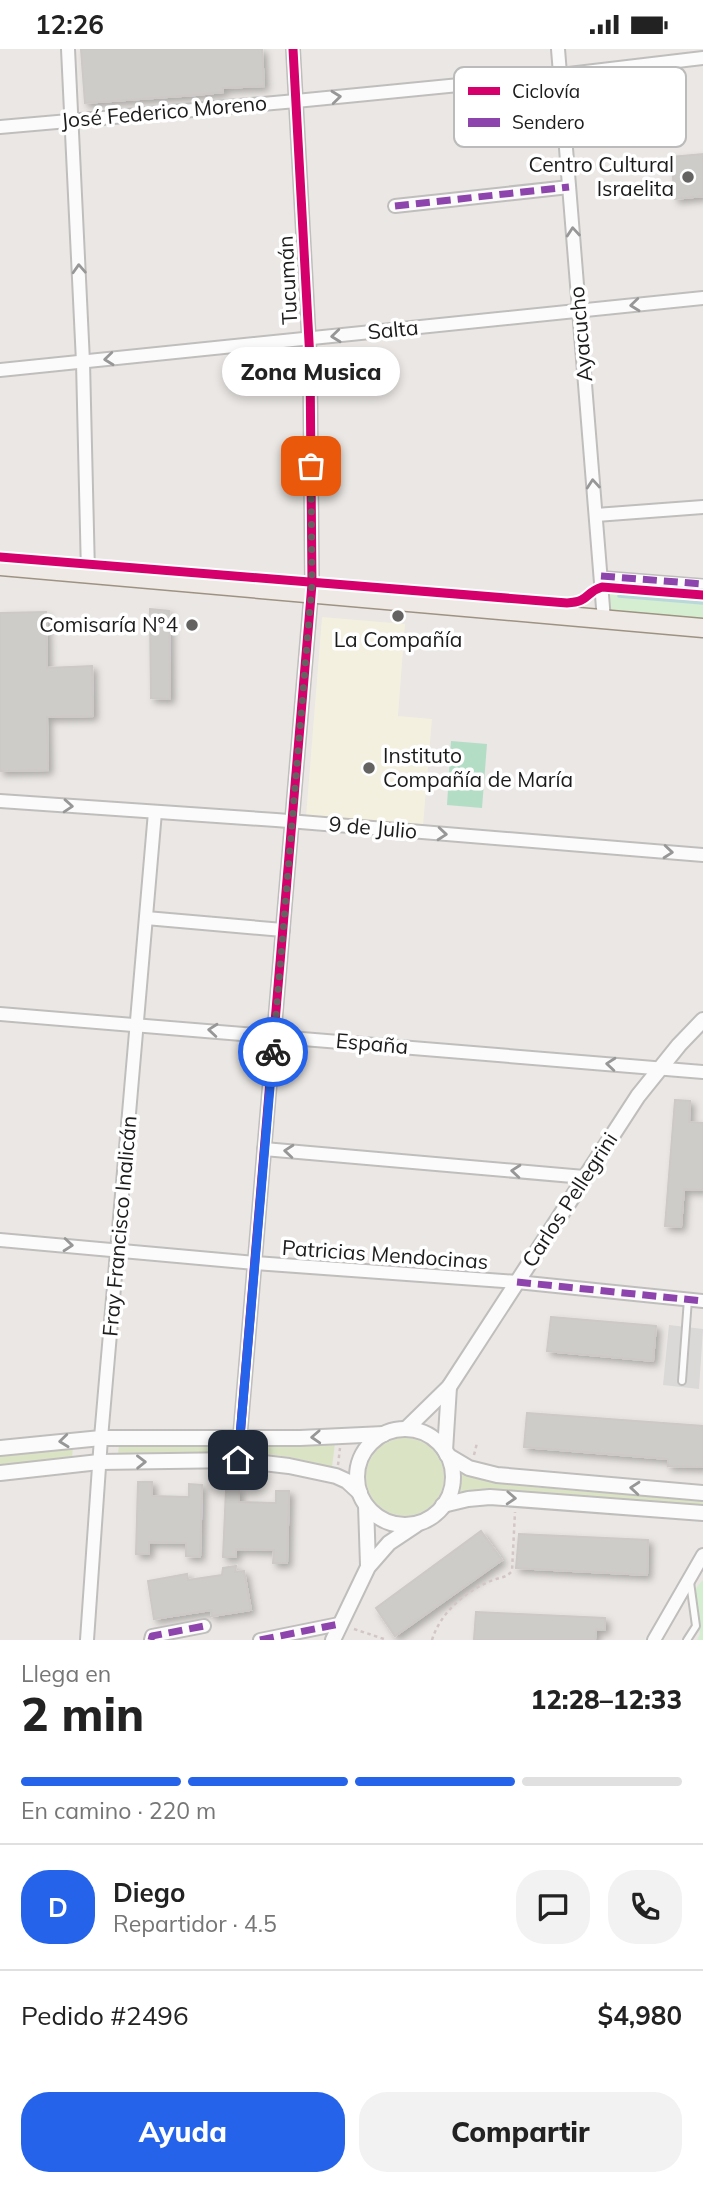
<!DOCTYPE html>
<html lang="es">
<meta charset="utf-8">
<style>
:root{--surface:#fff;--page:#f2f2f2;--text:#222;--muted:#767676;--line:#e0e0e0;--accent:#2563eb}
body{margin:0;font-family:Mulish,sans-serif;background:var(--page);color:var(--text);height:100vh;display:flex;flex-direction:column;font-size:26px;white-space:nowrap}
*{box-sizing:border-box;margin:0}
p{font-size:23px;color:var(--muted)}
.icon{flex:none;width:38px;height:38px;fill:none;stroke:currentColor;stroke-width:2;stroke-linecap:round;stroke-linejoin:round}
.map{position:relative;height:1591px;overflow:hidden}
.sheet{display:flex;flex-direction:column;background:var(--surface);flex:1}
.sheet>*{flex:none}
.pin{position:absolute;display:grid;place-items:center;width:60px;height:60px;color:#fff;margin:-30px;border-radius:14px;box-shadow:0 4px 10px #0006}
.courier{position:absolute;display:grid;place-items:center;width:70px;height:70px;margin:-35px;border:5px solid #2563eb;border-radius:50%;background:#fff;color:#222;box-shadow:0 2px 9px #0007}
.bubble{position:absolute;height:49px;border-radius:24px;background:var(--surface);box-shadow:0 4px 10px #0003;font-size:23px;font-weight:800;line-height:49px;text-align:center}
.summary em{font-style:normal;font-weight:800}
.summary div{display:flex;flex-direction:column-reverse}
.summary{display:flex;align-items:center;justify-content:space-between;height:119px;padding:0 21px}
h1{font-size:46px;font-weight:800;line-height:52px}
.bar{display:grid;grid-template-columns:repeat(4,1fr);gap:10px 7px;align-content:center;height:84px;padding:0 21px}
.bar i{height:9px;border-radius:5px;background:var(--line)}
.bar .active{background:var(--accent)}
.bar p{grid-column:span 4}
.line{display:flex;align-items:center;gap:18px;padding:0 21px;border-top:2px solid var(--line)}
.line div{flex:1}
.round{display:grid;place-items:center;flex:none;width:74px;height:74px;border-radius:28px;background:var(--page)}
.button{display:flex;gap:14px;margin-top:auto;padding:14px 21px}
.button a{flex:1;height:80px;border-radius:28px;background:var(--accent);color:#fff;font-size:28px;font-weight:800;line-height:80px;text-align:center}
.button a+a{background:var(--page);color:var(--text)}
.status{display:flex;justify-content:space-between;align-items:center;height:49px;padding:0 35px;background:var(--surface);direction:ltr}
.status svg{height:19px;fill:currentColor}
.map>svg:first-child{display:block}
.education{fill:#f3f0e0}
.grass{fill:#dae4c5}
.park{fill:#d5eed1}
.pitch{fill:#b4ddc6}
.parking{fill:#dad9d8}
.lines{fill:none;stroke-linecap:round;stroke-linejoin:round}
.stream{stroke:#bad8da;stroke-width:3.5}
.building{fill:#ceccc9;stroke:#cdc9c6;stroke-width:2;filter:url(#shadow)}
.service-casing{stroke:#c0bebd;stroke-width:10}
.pedestrian-casing{stroke:#c0bebd;stroke-width:12}
.minor-casing{stroke:#c0bebd;stroke-width:16}
.tertiary-casing{stroke:#c0bebd;stroke-width:18}
.primary-casing{stroke:#9e9283;stroke-width:21}
.path{stroke:#d3c6c6;stroke-width:2.5;stroke-dasharray:3.5 3.5;stroke-linecap:butt}
.service{stroke:#fcfbfb;stroke-width:6}
.pedestrian{stroke:#fcfbfb;stroke-width:9}
.minor{stroke:#fcfbfb;stroke-width:12}
.tertiary{stroke:#fcfbfb;stroke-width:14}
.primary{stroke:#eee9e4;stroke-width:18}
.quiet{stroke:#8e44ad;stroke-width:7;stroke-dasharray:14 7;stroke-linecap:butt}
.cycleway-casing{stroke:#fff;stroke-width:13}
.cycleway{stroke:#d6006c;stroke-width:9}
.oneway{stroke:#979797}
.done{stroke:#646362;stroke-width:7;stroke-dasharray:0 12.6}
.route{stroke:#2563eb;stroke-width:9}
.poi-dot{fill:#646362;stroke:#fff;stroke-width:2.5}
.labels{text-anchor:middle;stroke-width:7;stroke-linejoin:round;paint-order:stroke}
.street-label{font-size:21px;fill:#1c1c1c;stroke:#fff}
.poi-label{font-size:21px;fill:#1c1c1c;stroke:#fff;text-anchor:end}
.key{fill:#fff;stroke:#bbb;stroke-width:2}
.key-label{font-size:19px;fill:#1c1c1c}
</style>
<div class="status"><b>12:26</b><svg viewBox="0 0 49 12"><path d="M0 12V9h3v3zM5 12V6h3v6zM10 12V3h3v9zM15 12V0h3v12zM26 1h20v11H26zM47 4h2v5h-2z"/></svg></div>
<div class="map">
<svg width="703" height="1591" viewBox="0 0 703 1591">
<defs>
<filter id="shadow"><feDropShadow dx="4" dy="4" stdDeviation="3.5" flood-color="#0004"/></filter>
</defs>
<rect width="100%" height="100%" fill="#eae7e4"/>
<polygon class="education" points="322,568 405,575 398,667 432,670 423,777 306,768"/>
<g class="grass">
<circle cx="405" cy="1428" r="39"/>
<polygon points="335,1394 332,1418 290,1408 260,1404 261,1396"/>
<polygon points="119,1396 221,1396 220,1404 118,1405"/>
<polygon points="73,1397 72,1409 0,1416 0,1405"/>
<polygon points="462,1425 490,1433 519,1437 703,1452 703,1457 460,1446"/>
</g>
<g class="park">
<polygon points="601,527 703,535 703,579 604,571"/>
<polygon points="703,1531 703,1591 697,1591 700,1585 692,1544"/>
</g>
<polygon class="pitch" points="451,692 487,695 482,759 447,756"/>
<polygon class="parking" points="669,1276 703,1280 699,1340 663,1336"/>
<g class="lines">
<polyline class="stream" points="619,547 703,554"/>
</g>
<g class="building">
<polygon points="81,0 262,0 264,37 223,39 223,43 196,46 85,54"/>
<polygon points="703,105 703,147 675,150 671,108"/>
<polygon points="150,560 169,562 170,650 151,649"/>
<polygon points="46,563 47,619 92,617 93,667 47,668 48,721 0,722 0,564"/>
<polygon points="675,1051 690,1052 689,1073 703,1074 703,1141 684,1140 681,1178 665,1177"/>
<polygon points="551,1268 656,1277 653,1312 547,1302"/>
<polygon points="527,1364 703,1377 703,1418 668,1417 668,1410 524,1398"/>
<polygon points="138,1433 152,1433 152,1447 189,1448 189,1435 202,1436 200,1508 186,1507 186,1494 149,1493 149,1505 136,1505"/>
<polygon points="226,1440 239,1440 239,1453 276,1454 276,1442 289,1442 287,1514 273,1514 274,1501 236,1500 236,1508 223,1508"/>
<polygon points="481,1482 502,1511 395,1587 376,1559"/>
<polygon points="519,1485 648,1491 647,1526 516,1519"/>
<polygon points="236,1517 235,1523 244,1522 251,1561 212,1567 211,1561 154,1570 148,1532 187,1525 188,1531 222,1526 223,1519"/>
<polygon points="476,1563 605,1569 605,1581 596,1580 595,1591 474,1591"/>
</g>
<g class="lines">
<defs>
<g id="service">
<polyline points="682,1332 688,1250"/>
<polyline points="687,1591 696,1577 690,1533"/>
</g>
<polyline id="pedestrian" points="601,527 703,535"/>
<g id="minor">
<polyline points="68,0 83,313 88,524"/>
<polyline points="558,0 604,571"/>
<polyline points="0,78 296,52 560,26 703,9"/>
<polyline points="395,157 569,138"/>
<polyline points="0,321 703,249"/>
<polyline points="596,466 703,458"/>
<polyline points="0,752 276,771 703,806"/>
<polyline points="146,869 283,881"/>
<polyline points="0,965 703,1023"/>
<polyline points="264,1100 584,1128"/>
<polyline points="0,1191 255,1214 517,1233 703,1252"/>
<polyline points="238,1411 312,535 310,311 293,0"/>
<polyline points="87,1591 101,1389 155,763"/>
<polyline points="151,1591 152,1587 204,1577"/>
<polyline points="260,1591 339,1575"/>
<polyline points="654,1591 703,1506"/>
</g>
<g id="tertiary">
<polyline points="406,1380 449,1338 638,1047 679,996 703,971"/>
<circle cx="405" cy="1428" r="48"/>
<polyline points="0,1399 101,1389 300,1389 384,1385"/>
<polyline points="445,1402 449,1338"/>
<polyline points="447,1406 469,1419 497,1426 703,1444"/>
<polyline points="0,1424 99,1413 238,1411 289,1417 336,1427 347,1432 360,1444"/>
<polyline points="366,1456 368,1516"/>
<polyline points="443,1456 468,1450 490,1448 703,1464"/>
<polyline points="333,1591 368,1518 389,1494 416,1476"/>
</g>
<polyline id="primary" points="0,517 703,579"/>
</defs>
<use href="#service" class="service-casing"/>
<use href="#pedestrian" class="pedestrian-casing"/>
<use href="#minor" class="minor-casing"/>
<use href="#tertiary" class="tertiary-casing"/>
<use href="#primary" class="primary-casing"/>
<g class="path">
<polyline points="474,1406 477,1394"/>
<polyline points="338,1416 340,1399"/>
<polyline points="354,1580 387,1591"/>
<path d="M432,1591C440,1564 466,1541 493,1531C501,1528 506,1529 512,1522L515,1463"/>
</g>
<use href="#service" class="service"/>
<use href="#pedestrian" class="pedestrian"/>
<use href="#minor" class="minor"/>
<use href="#tertiary" class="tertiary"/>
<use href="#primary" class="primary"/>
<g class="quiet">
<polyline points="395,157 569,138"/>
<polyline points="601,527 703,535"/>
<polyline points="517,1233 703,1252"/>
<polyline points="151,1591 152,1587 204,1577"/>
<polyline points="260,1591 339,1575"/>
</g>
<defs>
<g id="cycleway">
<path d="M0,508L567,554C590,553 585,543 602,538L703,546"/>
<polyline points="238,1411 312,535 310,311 293,0"/>
</g>
</defs>
<use href="#cycleway" class="cycleway-casing"/>
<use href="#cycleway" class="cycleway"/>
</g>
<defs><path id="oneway-chevron" d="M-2-3.5L2.5 0L-2 3.5" fill="none" stroke-width="1.6" stroke-linecap="round" stroke-linejoin="round" transform="scale(1.75)"/></defs>
<g class="oneway">
<use href="#oneway-chevron" transform="translate(336 48) rotate(-6)"/>
<use href="#oneway-chevron" transform="translate(573 183) rotate(-95)"/>
<use href="#oneway-chevron" transform="translate(79 220) rotate(-93)"/>
<use href="#oneway-chevron" transform="translate(635 256) rotate(174)"/>
<use href="#oneway-chevron" transform="translate(336 287) rotate(174)"/>
<use href="#oneway-chevron" transform="translate(109 310) rotate(174)"/>
<use href="#oneway-chevron" transform="translate(593 435) rotate(-95)"/>
<use href="#oneway-chevron" transform="translate(68 757) rotate(4)"/>
<use href="#oneway-chevron" transform="translate(442 785) rotate(5)"/>
<use href="#oneway-chevron" transform="translate(668 803) rotate(5)"/>
<use href="#oneway-chevron" transform="translate(213 981) rotate(-175)"/>
<use href="#oneway-chevron" transform="translate(611 1015) rotate(-175)"/>
<use href="#oneway-chevron" transform="translate(289 1102) rotate(-175)"/>
<use href="#oneway-chevron" transform="translate(516 1122) rotate(-175)"/>
<use href="#oneway-chevron" transform="translate(68 1196) rotate(5)"/>
<use href="#oneway-chevron" transform="translate(316 1388) rotate(177)"/>
<use href="#oneway-chevron" transform="translate(64 1392) rotate(174)"/>
<use href="#oneway-chevron" transform="translate(141 1413) rotate(-1)"/>
<use href="#oneway-chevron" transform="translate(635 1439) rotate(-175)"/>
<use href="#oneway-chevron" transform="translate(511 1449) rotate(3)"/>
</g>
<g class="lines">
<polyline class="done" points="273,1003 312,535 311,417"/>
<polyline class="route" points="238,1411 273,1003"/>
</g>
<g class="poi-dot">
<circle cx="688" cy="128" r="7"/>
<circle cx="398" cy="567" r="7"/>
<circle cx="192" cy="576" r="7"/>
<circle cx="369" cy="719" r="7"/>
</g>
<g class="labels">
<g class="street-label">
<text transform="translate(164 63) rotate(-5)" y="7">José Federico Moreno</text>
<text transform="translate(288 231) rotate(-93)" y="7">Tucumán</text>
<text transform="translate(393 281) rotate(-6)" y="7">Salta</text>
<text transform="translate(581 285) rotate(-95)" y="7">Ayacucho</text>
<text transform="translate(373 779) rotate(5)" y="7">9 de Julio</text>
<text transform="translate(372 995) rotate(5)" y="7">España</text>
<text transform="translate(570 1151) rotate(-57)" y="7">Carlos Pellegrini</text>
<text transform="translate(120 1177) rotate(-85)" y="7">Fray Francisco Inalicán</text>
<text transform="translate(385 1206) rotate(4)" y="7">Patricias Mendocinas</text>
</g>
<g class="poi-label">
<text x="674" y="123">Centro Cultural<tspan x="674" dy="24">Israelita</tspan></text>
<text x="178" y="583">Comisaría N°4</text>
<text x="398" y="598" text-anchor="middle">La Compañía</text>
<text x="383" y="714" text-anchor="start">Instituto<tspan x="383" dy="24">Compañía de María</tspan></text>
</g>
</g>
<rect x="454" y="18" width="232" height="80" rx="10" class="key"/>
<rect x="468" y="38" width="32" height="8" fill="#d6006c"/>
<rect x="468" y="69" width="32" height="9" fill="#8e44ad"/>
<g class="key-label">
<text x="512" y="49">Ciclovía</text>
<text x="512" y="80">Sendero</text>
</g>
</svg>
<div class="pin" style="left:311px;top:417px;background:#ea580c"><svg class="icon" aria-label="bag" viewBox="0 0 24 24"><path d="M5 8h14l-1 12H6zM9 8a3 3 0 0 1 6 0"/></svg></div>
<div class="pin" style="left:238px;top:1411px;background:#1f2937"><svg class="icon" aria-label="home" viewBox="0 0 24 24"><path d="M3 11l9-7 9 7M6 9v11h12V9"/></svg></div>
<div class="courier" style="left:273px;top:1003px"><svg class="icon" aria-label="bike" viewBox="0 0 24 24"><circle cx="6" cy="16" r="4"/><circle cx="18" cy="16" r="4"/><path d="M6 16l4-8h5l3 8M10 8l3 8H6M13 5h3"/></svg></div>
<div class="bubble" style="left:222px;top:298px;width:178px">Zona Musica</div>
</div>
<section class="sheet">
<div class="summary"><div><h1>2 min</h1><p>Llega en</p></div><em>12:28–12:33</em></div>
<div class="bar"><i class="active"></i><i class="active"></i><i class="active"></i><i></i><p>En camino · 220 m</p></div>
<div class="line" style="height:126px"><b class="round" style="background:var(--accent);color:#fff">D</b><div><b>Diego</b><p>Repartidor · 4.5</p></div><a class="round"><svg class="icon" aria-label="chat" viewBox="0 0 24 24"><path d="M4 5h16v11H9l-5 4z"/></svg></a><a class="round"><svg class="icon" aria-label="phone" viewBox="0 0 24 24"><path d="M5 4h4l2 5-3 2q2 4 5 5l2-3 5 2v4C11 20 4 13 5 4z"/></svg></a></div>
<div class="line" style="height:91px"><div>Pedido #2496</div><b>$4,980</b></div>
<div class="button"><a>Ayuda</a><a>Compartir</a></div>
</section>
